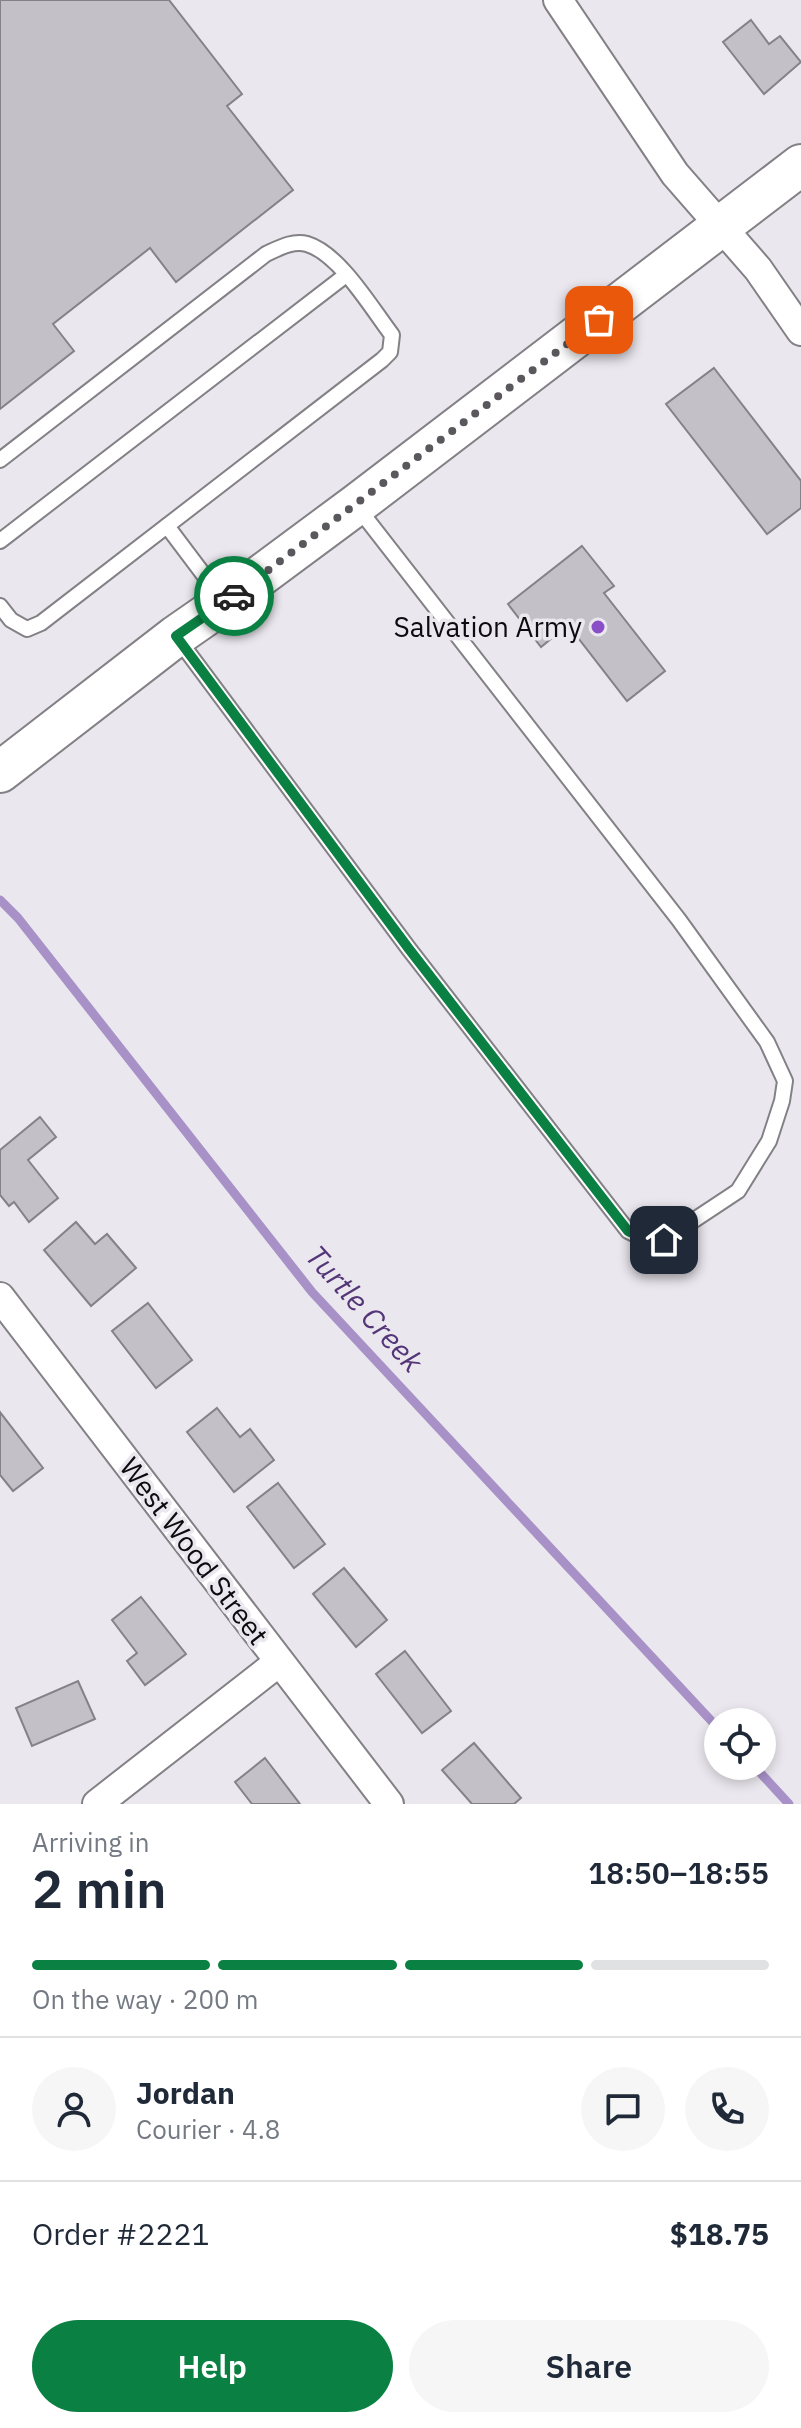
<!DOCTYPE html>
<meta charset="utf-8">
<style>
:root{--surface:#fff;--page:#f6f6f7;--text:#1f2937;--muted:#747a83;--line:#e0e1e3;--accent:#0b8043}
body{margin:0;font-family:"IBM Plex Sans",sans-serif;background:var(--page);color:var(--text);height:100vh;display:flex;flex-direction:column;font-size:30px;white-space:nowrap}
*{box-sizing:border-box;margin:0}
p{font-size:26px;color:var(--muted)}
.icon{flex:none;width:44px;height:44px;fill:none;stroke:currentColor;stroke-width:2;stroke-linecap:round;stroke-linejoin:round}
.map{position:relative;height:1804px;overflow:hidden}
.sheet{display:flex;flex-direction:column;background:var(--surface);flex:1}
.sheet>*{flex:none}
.controls{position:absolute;left:704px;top:1708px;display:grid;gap:16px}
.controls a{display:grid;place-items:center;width:72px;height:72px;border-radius:50%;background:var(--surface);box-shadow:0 4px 12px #0003;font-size:40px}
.pin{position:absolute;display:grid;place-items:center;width:68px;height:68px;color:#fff;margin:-34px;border-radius:16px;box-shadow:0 4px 12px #0006}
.courier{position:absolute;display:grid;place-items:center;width:80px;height:80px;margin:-40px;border:6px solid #0b8043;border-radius:50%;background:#fff;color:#222;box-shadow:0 2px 10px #0007}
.overview em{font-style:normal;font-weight:600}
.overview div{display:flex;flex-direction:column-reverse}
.overview{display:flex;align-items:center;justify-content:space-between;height:136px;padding:0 32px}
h1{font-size:52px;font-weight:600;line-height:60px}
.bar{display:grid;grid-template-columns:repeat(4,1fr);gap:12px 8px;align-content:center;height:96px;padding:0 32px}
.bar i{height:10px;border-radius:6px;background:var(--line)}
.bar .active{background:var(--accent)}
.bar p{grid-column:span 4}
.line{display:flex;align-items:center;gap:20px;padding:0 32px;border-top:2px solid var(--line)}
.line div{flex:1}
.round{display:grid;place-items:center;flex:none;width:84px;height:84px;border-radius:42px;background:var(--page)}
.primary-button{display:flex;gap:16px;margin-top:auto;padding:16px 32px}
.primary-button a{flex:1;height:92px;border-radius:48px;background:var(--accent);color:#fff;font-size:32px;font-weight:600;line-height:92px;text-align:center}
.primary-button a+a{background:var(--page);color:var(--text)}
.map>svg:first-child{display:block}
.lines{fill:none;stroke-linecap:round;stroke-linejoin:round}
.stream{stroke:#a791c7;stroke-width:9}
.building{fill:#c3c1c7;stroke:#848288;stroke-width:2}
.lane-casing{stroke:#838086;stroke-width:18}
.street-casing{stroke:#838086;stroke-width:32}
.secondary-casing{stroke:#838086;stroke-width:44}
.lane{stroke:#fff;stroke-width:14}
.street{stroke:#fff;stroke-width:28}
.secondary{stroke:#fff;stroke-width:40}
.done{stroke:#5a585c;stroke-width:8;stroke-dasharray:0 14.4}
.route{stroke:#0b8043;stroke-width:10}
.poi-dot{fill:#884fc6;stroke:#eae7ee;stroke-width:3}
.labels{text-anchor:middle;stroke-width:7;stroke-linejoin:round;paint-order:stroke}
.poi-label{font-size:28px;fill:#0c0b0d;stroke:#eae7ee;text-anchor:end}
.street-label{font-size:28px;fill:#0c0b0d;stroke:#eae7ee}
.water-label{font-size:30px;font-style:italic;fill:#543678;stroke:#eae7ee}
</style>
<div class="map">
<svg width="801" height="1804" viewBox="0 0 801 1804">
<rect width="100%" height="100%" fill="#eae7ee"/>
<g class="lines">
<g class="stream">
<polyline points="0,900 18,918 312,1292 718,1728"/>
<polyline points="754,1766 789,1804"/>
</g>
</g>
<g class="building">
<polygon points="0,0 169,0 242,94 227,106 293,190 176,282 150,248 53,324 74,351 0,409"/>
<polygon points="751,20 769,44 780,36 801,62 764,94 723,42"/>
<polygon points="714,368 801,481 801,508 767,534 666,404"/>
<polygon points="582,546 614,586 604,593 665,671 627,701 568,625 541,647 508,604"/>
<polygon points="40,1117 56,1137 28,1160 58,1198 29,1222 14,1202 9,1206 0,1195 0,1150"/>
<polygon points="76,1222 95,1244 107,1234 136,1268 91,1306 44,1250"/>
<polygon points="148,1303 192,1360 156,1388 112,1331"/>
<polygon points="217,1408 240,1437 250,1429 274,1460 234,1492 187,1432"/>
<polygon points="0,1412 43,1468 13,1491 0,1475"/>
<polygon points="278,1483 325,1544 294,1568 247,1507"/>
<polygon points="344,1568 387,1620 356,1647 313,1594"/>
<polygon points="141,1597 186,1654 145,1685 127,1661 137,1653 112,1620"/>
<polygon points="405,1651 451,1711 422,1733 376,1674"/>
<polygon points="78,1681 95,1719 32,1746 16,1708"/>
<polygon points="474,1743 521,1798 514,1804 472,1804 442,1770"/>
<polygon points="265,1758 300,1804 252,1804 235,1782"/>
</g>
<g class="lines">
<defs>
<g id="lane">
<path d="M0,460L266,254C279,248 293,240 307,244C340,254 372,309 392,335L390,352L382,360L41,623L27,629L11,620L0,606"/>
<polyline points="167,526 222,599"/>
<polyline points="0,541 346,275"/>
<polyline points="178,639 409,949 628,1231 649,1241 664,1240 738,1191 769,1141 782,1101 785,1081 767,1042 679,920 358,508"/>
</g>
<g id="street">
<polyline points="558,0 675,174 758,269 801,331"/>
<polyline points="0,1297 389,1804"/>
<polyline points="97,1804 279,1662"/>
</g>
<polyline id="secondary" points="0,772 176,636 225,602 356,505 801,165"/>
</defs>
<use href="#lane" class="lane-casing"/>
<use href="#street" class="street-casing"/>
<use href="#secondary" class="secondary-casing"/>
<use href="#lane" class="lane"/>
<use href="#street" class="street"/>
<use href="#secondary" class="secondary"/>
</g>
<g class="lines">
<polyline class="done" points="234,596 599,320"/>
<polyline class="route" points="234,596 176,636 409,949 628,1231 649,1241 664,1240"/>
</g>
<circle class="poi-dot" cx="598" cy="627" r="8"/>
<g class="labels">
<g class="poi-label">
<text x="582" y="637">Salvation Army</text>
</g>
<g class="street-label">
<text transform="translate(194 1551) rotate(53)" y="10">West Wood Street</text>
</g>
<g class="water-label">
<text transform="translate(364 1309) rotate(48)" y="10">Turtle Creek</text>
</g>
</g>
</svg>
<div class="controls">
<a><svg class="icon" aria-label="locate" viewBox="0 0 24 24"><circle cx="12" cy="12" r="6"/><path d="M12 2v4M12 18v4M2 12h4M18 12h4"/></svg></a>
</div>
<div class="pin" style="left:599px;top:320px;background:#ea580c"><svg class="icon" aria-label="bag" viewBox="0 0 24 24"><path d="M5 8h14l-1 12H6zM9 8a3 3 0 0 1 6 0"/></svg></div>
<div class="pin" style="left:664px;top:1240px;background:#1f2937"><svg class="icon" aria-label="home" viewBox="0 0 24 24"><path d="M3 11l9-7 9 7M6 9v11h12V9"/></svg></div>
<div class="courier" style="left:234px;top:596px"><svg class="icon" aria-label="car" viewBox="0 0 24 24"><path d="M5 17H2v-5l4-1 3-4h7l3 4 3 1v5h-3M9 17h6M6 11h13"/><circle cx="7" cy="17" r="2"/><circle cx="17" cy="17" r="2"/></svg></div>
</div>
<section class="sheet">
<div class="overview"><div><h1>2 min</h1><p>Arriving in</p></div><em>18:50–18:55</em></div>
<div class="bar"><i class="active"></i><i class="active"></i><i class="active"></i><i></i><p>On the way · 200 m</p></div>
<div class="line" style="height:144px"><a class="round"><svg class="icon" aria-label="person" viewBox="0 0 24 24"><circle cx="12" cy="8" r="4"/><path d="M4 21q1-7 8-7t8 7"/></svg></a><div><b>Jordan</b><p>Courier · 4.8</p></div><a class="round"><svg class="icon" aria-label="chat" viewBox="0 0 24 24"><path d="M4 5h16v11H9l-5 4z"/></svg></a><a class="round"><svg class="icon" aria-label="phone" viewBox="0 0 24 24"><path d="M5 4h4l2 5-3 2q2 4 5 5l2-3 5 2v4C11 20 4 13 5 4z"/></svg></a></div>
<div class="line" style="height:104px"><div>Order #2221</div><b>$18.75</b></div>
<div class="primary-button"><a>Help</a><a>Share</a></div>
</section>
